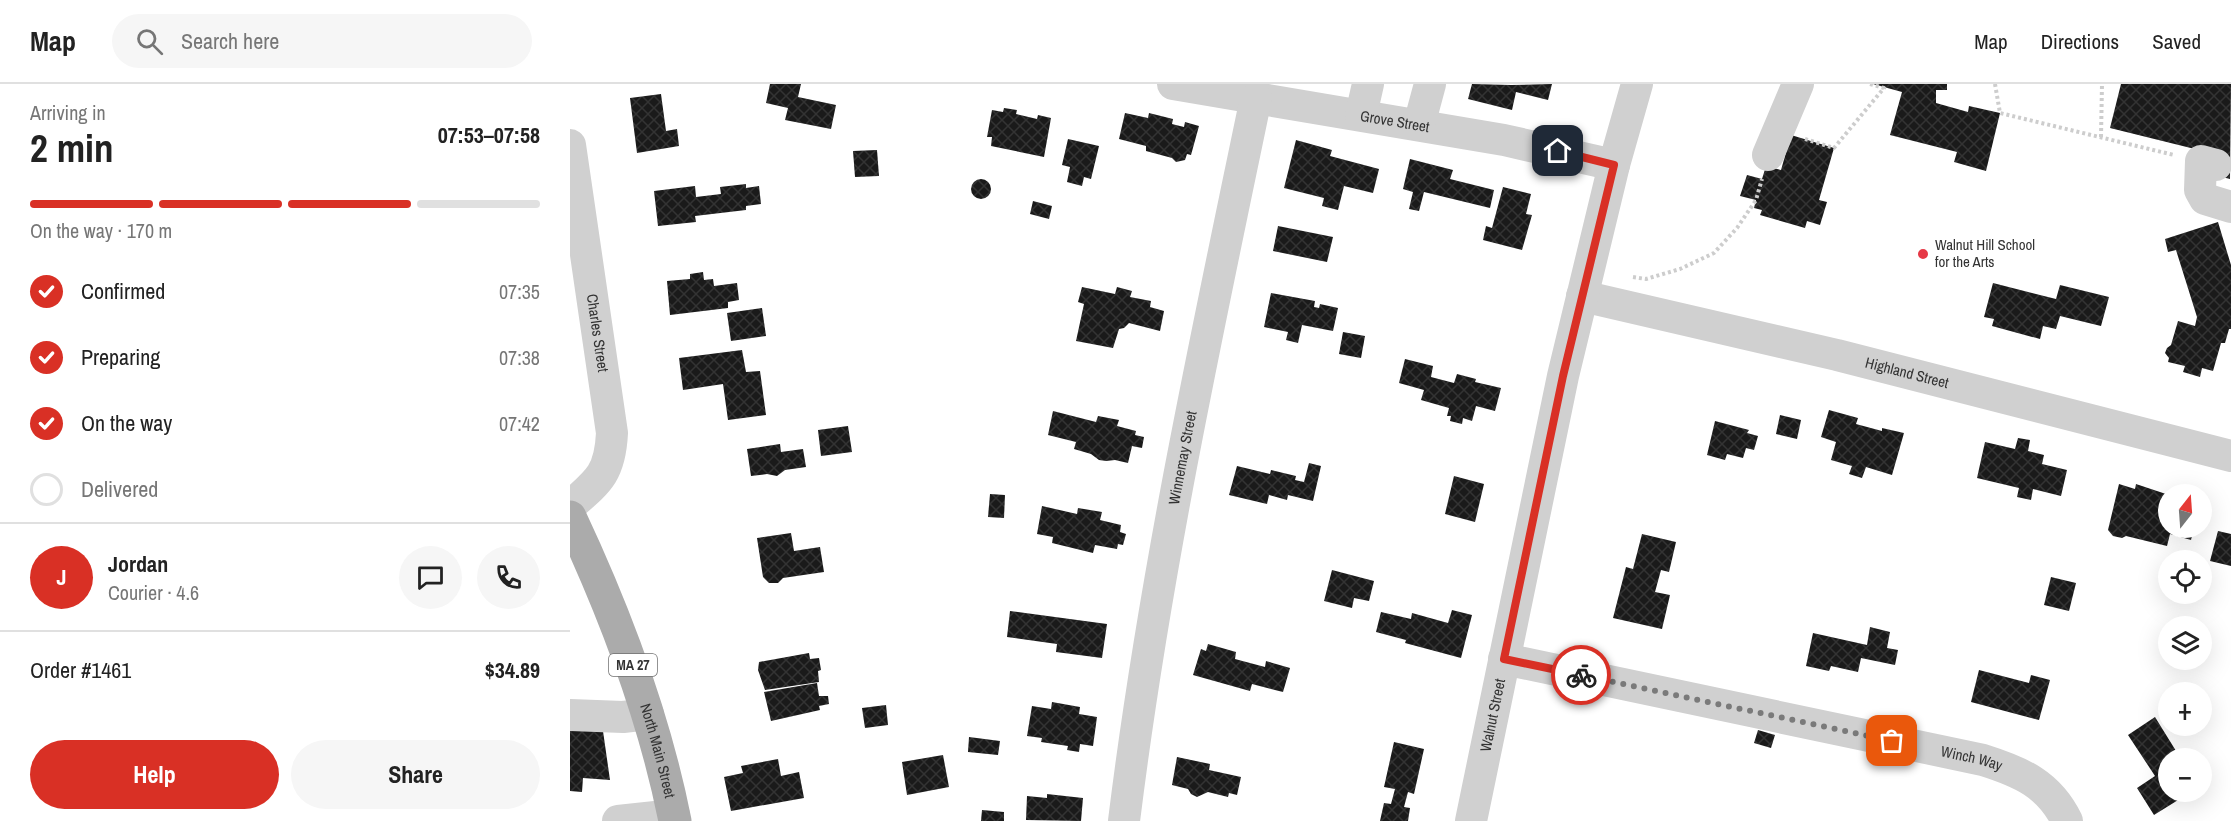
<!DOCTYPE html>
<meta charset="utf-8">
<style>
:root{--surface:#fff;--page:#f6f6f6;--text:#222;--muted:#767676;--line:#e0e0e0;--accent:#d93025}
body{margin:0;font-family:"Archivo Narrow",sans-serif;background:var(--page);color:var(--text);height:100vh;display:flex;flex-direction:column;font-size:22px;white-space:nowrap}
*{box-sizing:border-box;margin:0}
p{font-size:20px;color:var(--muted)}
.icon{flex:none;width:33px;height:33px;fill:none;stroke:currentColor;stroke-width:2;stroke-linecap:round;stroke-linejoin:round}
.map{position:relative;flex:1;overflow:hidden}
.panel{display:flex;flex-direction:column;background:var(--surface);width:570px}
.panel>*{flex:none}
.needle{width:39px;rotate:17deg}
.controls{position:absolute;left:1588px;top:400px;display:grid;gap:12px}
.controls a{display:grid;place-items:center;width:54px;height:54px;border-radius:50%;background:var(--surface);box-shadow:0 6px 24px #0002;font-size:30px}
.pin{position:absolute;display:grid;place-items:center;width:51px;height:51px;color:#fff;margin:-26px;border-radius:12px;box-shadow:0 3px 9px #0006}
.courier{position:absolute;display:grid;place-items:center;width:60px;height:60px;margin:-30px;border:4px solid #d93025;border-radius:50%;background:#fff;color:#222;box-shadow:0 2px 8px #0007}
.overview em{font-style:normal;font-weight:700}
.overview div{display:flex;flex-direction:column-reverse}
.overview{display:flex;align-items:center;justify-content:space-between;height:102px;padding:0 30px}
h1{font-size:39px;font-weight:700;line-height:45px}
.bar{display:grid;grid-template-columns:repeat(4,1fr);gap:9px 6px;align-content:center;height:72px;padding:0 30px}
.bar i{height:8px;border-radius:4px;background:var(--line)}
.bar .active{background:var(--accent)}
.bar p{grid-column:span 4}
.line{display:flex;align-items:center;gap:15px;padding:0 30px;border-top:2px solid var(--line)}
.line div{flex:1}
.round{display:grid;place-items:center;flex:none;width:63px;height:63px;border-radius:32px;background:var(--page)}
ol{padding:0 30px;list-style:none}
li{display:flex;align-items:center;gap:18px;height:66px}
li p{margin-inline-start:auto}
li .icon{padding:6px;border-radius:50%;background:var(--accent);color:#fff;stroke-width:4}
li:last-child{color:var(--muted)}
li i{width:33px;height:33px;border:3px solid var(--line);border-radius:50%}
.primary-button{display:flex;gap:12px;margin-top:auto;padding:12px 30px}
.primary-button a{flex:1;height:69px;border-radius:36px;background:var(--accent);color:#fff;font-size:24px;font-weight:700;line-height:69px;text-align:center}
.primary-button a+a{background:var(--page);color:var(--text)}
header{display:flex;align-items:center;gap:36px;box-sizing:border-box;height:84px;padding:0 30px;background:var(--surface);border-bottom:2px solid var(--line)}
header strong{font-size:28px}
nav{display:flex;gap:33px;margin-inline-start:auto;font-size:21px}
.search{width:420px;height:54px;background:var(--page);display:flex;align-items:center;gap:15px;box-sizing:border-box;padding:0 21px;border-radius:33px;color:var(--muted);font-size:22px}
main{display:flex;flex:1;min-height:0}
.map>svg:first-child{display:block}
.building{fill:url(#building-cross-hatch)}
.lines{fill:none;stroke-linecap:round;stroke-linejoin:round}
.path{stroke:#cdcdcd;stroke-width:4;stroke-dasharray:3 3;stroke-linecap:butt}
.minor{stroke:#d0d0d0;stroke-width:32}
.major{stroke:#ababab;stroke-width:33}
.done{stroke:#7a7a7a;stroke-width:6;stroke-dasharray:0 10.8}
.route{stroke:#d93025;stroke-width:8}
.poi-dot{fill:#e63946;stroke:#fff;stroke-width:2}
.labels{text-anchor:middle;stroke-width:6;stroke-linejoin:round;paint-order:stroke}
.shield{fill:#fff;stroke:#707070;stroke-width:1.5}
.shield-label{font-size:14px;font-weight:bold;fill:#333}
.street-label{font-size:15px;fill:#333;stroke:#fff}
.poi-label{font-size:15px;fill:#333;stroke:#fff;text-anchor:start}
</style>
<header>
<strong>Map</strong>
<div class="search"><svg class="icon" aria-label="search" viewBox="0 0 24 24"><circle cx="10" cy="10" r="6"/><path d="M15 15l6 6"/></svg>Search here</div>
<nav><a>Map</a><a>Directions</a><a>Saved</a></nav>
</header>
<main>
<section class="panel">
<div class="overview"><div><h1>2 min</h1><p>Arriving in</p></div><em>07:53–07:58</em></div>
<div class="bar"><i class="active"></i><i class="active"></i><i class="active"></i><i></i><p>On the way · 170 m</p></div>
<ol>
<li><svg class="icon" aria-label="check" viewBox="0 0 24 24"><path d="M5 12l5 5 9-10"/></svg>Confirmed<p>07:35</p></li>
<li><svg class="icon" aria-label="check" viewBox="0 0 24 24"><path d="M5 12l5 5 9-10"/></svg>Preparing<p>07:38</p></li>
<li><svg class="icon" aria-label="check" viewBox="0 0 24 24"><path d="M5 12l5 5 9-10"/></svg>On the way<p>07:42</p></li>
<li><i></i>Delivered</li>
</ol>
<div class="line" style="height:108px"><b class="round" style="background:var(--accent);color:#fff">J</b><div><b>Jordan</b><p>Courier · 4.6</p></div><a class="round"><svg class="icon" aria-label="chat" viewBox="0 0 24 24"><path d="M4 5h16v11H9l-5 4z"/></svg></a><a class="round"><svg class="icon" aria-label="phone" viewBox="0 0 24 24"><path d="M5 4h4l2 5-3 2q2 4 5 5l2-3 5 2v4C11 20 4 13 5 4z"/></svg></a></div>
<div class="line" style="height:78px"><div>Order #1461</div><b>$34.89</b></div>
<div class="primary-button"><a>Help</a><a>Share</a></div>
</section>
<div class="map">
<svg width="1661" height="737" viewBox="0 0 1661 737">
<defs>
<pattern id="building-cross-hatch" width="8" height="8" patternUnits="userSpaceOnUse" patternTransform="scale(1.5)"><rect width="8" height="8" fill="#1a1a1a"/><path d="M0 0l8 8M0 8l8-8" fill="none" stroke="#333"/></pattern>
</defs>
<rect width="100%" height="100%" fill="#fff"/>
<g class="building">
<polygon points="200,0 231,0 228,13 266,21 261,45 215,36 218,24 196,19"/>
<polygon points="902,0 941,1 982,0 978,16 946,8 942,26 898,15"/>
<polygon points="1303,0 1377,0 1377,6 1366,6 1366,19 1398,28 1399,22 1430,29 1416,87 1384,78 1387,68 1320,51 1332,8"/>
<polygon points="1551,0 1661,0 1660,95 1644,91 1649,71 1540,44"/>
<polygon points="91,10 96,47 107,45 109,62 67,69 60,14"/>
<polygon points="434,24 447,26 446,30 467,35 468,31 481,34 474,73 421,62 422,53 417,53 422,26 433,28"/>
<polygon points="555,29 578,34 579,29 603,35 602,40 614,43 615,38 629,42 621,71 617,70 615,76 606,78 602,74 576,67 576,62 549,55"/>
<polygon points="1221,51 1264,64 1249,116 1257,118 1250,141 1237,137 1235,144 1190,131 1192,126 1184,124 1186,116 1170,112 1177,91 1192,95 1196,82 1211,86"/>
<polygon points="498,55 529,62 521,95 514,93 512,102 497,98 500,83 492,81"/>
<polygon points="726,56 762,66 760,72 809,85 803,109 774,102 768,126 752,122 754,114 714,104"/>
<polygon points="307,66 309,92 285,93 283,67"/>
<polygon points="840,75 883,86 880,95 924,106 920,124 854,108 849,127 839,125 843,108 833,105"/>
<circle cx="411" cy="105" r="10"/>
<polygon points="176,100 176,104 189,102 191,120 176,122 176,126 125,132 126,138 88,142 84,107 125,102 126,113 151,110 150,103"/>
<polygon points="933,103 961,110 956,130 962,131 952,166 913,156 916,142 922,144"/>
<polygon points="463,117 482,122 479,135 460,130"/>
<polygon points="1648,138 1661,181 1661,245 1659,245 1655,259 1651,259 1643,287 1632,284 1630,293 1613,288 1615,282 1598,278 1599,274 1595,269 1597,264 1601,261 1608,237 1625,242 1627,233 1606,166 1598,168 1595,155"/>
<polygon points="708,142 763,153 757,178 703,167"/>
<polygon points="133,188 134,196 143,195 144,202 167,199 169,216 158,218 158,224 100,231 97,197 120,195 120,190"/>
<polygon points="1423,199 1486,215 1490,201 1539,213 1531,242 1490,232 1486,245 1473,242 1470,255 1422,242 1424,235 1414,233"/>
<polygon points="512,203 545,210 547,203 562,207 560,213 581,217 580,223 594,227 590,247 559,239 554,244 549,245 543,264 506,257 514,220 508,218"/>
<polygon points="701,209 745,217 744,223 749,224 750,220 768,224 763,247 732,241 728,259 716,256 718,248 694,243"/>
<polygon points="192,224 196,252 161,257 157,229"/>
<polygon points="773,248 795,252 791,274 769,270"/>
<polygon points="172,266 176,288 190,287 196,331 158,336 153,300 113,306 109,274"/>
<polygon points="835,275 863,282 861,293 884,299 887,290 906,295 905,298 931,304 925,327 906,322 902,337 893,334 892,340 880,337 881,332 877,332 879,324 851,316 854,306 829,299"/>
<polygon points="1259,326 1288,334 1286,340 1312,347 1312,344 1334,349 1322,391 1296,383 1292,394 1279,390 1282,382 1261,376 1266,358 1251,353"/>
<polygon points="483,327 526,338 528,332 549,336 547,342 566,347 565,351 574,353 572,364 562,362 558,379 545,376 536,377 529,376 521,370 504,365 506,358 478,351"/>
<polygon points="1210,331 1231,336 1227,355 1206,350"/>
<polygon points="1145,337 1179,346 1177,349 1188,352 1184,366 1176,364 1173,374 1157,370 1155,376 1137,371"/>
<polygon points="278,342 282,368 251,372 248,346"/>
<polygon points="1448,354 1460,356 1458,367 1474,371 1472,380 1497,386 1491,412 1463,405 1461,416 1447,413 1449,404 1407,394 1415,358 1445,365"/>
<polygon points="210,360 211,368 233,365 236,383 215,386 207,392 197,390 181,392 177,365"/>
<polygon points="739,379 751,382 743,417 718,411 717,416 699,411 697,420 659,411 667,382 700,390 701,386 726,392 725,396 734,398"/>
<polygon points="884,392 914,400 905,438 875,430"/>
<polygon points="1549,400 1565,405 1566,400 1599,411 1599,444 1624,444 1621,456 1600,450 1597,462 1556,452 1552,454 1543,452 1538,446"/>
<polygon points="420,410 435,411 434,434 418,433"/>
<polygon points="472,422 507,430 508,424 532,428 530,436 551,441 550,448 556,450 553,461 548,460 547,465 525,461 523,469 482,459 483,453 467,450"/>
<polygon points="1648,447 1661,450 1661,482 1640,477"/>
<polygon points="221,449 224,467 250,463 254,488 213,494 208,499 199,499 193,493 187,454"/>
<polygon points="1072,450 1106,458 1099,488 1091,486 1085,508 1100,511 1092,545 1043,534 1056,483 1063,485"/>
<polygon points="762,486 804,497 799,517 784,514 782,524 754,517"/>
<polygon points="1481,493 1506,499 1499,527 1474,521"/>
<polygon points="882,526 902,531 891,574 835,559 836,556 806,548 811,528 841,535 842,529 878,539"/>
<polygon points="440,527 537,540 532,574 486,568 487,560 437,553"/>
<polygon points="1300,543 1320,548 1317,564 1328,566 1325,581 1291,574 1288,588 1261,582 1259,587 1236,582 1243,549 1297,561"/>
<polygon points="638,560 666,568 665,575 695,583 696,577 720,584 713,608 682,600 680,607 623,591 631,565 636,567"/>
<polygon points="239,569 240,575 249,574 251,586 248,587 249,598 195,606 188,586 189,578"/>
<polygon points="1409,586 1459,599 1461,591 1480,596 1469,636 1401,618"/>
<polygon points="247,599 249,612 258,612 259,620 249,622 250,626 201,637 194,608"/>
<polygon points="482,618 510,623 509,630 527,633 523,662 510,660 509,668 497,666 498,662 471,658 472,654 457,652 462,622 481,625"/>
<polygon points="316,621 318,641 295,644 292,624"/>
<polygon points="1585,633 1611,675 1599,675 1599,708 1621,708 1584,731 1567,704 1585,692 1558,651"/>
<polygon points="0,645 33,647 40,696 13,694 12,708 0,707"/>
<polygon points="1188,646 1205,651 1201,664 1184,659"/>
<polygon points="399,653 430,657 428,671 398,668"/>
<polygon points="824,658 854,665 844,710 838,708 834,723 840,724 838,737 810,737 814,719 821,720 825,705 814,703"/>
<polygon points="373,671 379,703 337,711 332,678"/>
<polygon points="607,673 640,680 639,686 671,693 667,711 659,709 658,713 638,708 627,713 621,710 618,705 602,701"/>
<polygon points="208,675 211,692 229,688 234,714 161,727 154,693 173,689 171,682"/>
<polygon points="477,710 513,714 511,737 456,736 457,712 477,714"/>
<polygon points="412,726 434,728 434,737 411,737"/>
</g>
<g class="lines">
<g class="path">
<polyline points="1425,0 1430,29 1604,71"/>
<polyline points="1531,53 1532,0"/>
<polyline points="1235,55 1264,64 1314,4 1300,0"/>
<polyline points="1063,193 1076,195 1110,185 1144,169 1167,144 1186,116 1192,95"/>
</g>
<g class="minor">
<path id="s1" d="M603,0L934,56L1044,81"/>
<polyline points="791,31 798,0"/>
<polyline points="849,41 860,0"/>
<path id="s2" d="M0,61L42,349C40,389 29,397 0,422"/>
<polyline points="1198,71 1228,0"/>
<polyline points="1646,81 1631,77 1630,106 1635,115 1661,123"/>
<path id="s3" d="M1012,212L1267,271L1661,372"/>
<path id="s4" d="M934,575L1413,676C1451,688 1479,700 1497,737"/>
<polyline points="0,631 53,633 78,630"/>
<polyline points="48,737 104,731"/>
<path id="s5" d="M554,737C584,494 636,254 686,14"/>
<path id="s6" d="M901,737L993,292L1044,81L1067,0"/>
</g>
<path class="major" id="s7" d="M0,433C46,531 84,631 105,737"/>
</g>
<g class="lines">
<polyline class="done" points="1011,591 1322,657"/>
<polyline class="route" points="988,67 1044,81 993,292 934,575 1011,591"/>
</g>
<circle class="poi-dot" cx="1353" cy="170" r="6"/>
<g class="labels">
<rect class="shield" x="39" y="570" width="48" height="22" rx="4.5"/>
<g class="shield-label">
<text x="63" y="586">MA 27</text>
</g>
<g class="street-label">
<text dy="5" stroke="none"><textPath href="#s1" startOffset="225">Grove Street</textPath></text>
<text dy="5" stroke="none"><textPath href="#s2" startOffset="190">Charles Street</textPath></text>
<text dy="5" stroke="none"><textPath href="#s3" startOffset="334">Highland Street</textPath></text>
<text dy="5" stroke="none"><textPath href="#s5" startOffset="368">Winnemay Street</textPath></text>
<text dy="5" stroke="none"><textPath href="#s6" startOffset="108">Walnut Street</textPath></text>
<text dy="5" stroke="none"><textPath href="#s7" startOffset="250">North Main Street</textPath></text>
<text dy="5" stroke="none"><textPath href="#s4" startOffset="478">Winch Way</textPath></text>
</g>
<g class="poi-label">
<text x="1365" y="166">Walnut Hill School<tspan x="1365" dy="17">for the Arts</tspan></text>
</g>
</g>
</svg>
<div class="controls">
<a><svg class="needle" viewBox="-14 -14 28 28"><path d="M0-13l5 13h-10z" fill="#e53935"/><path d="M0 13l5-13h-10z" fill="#767676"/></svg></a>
<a><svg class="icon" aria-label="locate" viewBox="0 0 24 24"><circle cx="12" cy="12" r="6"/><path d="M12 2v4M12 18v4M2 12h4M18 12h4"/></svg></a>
<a><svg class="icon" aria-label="layers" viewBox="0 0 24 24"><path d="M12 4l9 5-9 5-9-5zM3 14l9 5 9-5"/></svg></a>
<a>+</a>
<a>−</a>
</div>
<div class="pin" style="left:1322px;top:657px;background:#ea580c"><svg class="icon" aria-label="bag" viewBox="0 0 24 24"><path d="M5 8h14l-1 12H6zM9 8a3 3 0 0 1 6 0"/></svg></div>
<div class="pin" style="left:988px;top:67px;background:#1f2937"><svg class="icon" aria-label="home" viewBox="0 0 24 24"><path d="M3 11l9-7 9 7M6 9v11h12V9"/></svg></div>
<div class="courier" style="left:1011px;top:591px"><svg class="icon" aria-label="bike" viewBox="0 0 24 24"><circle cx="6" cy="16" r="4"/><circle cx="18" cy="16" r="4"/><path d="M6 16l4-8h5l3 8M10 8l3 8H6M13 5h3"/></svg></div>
</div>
</main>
